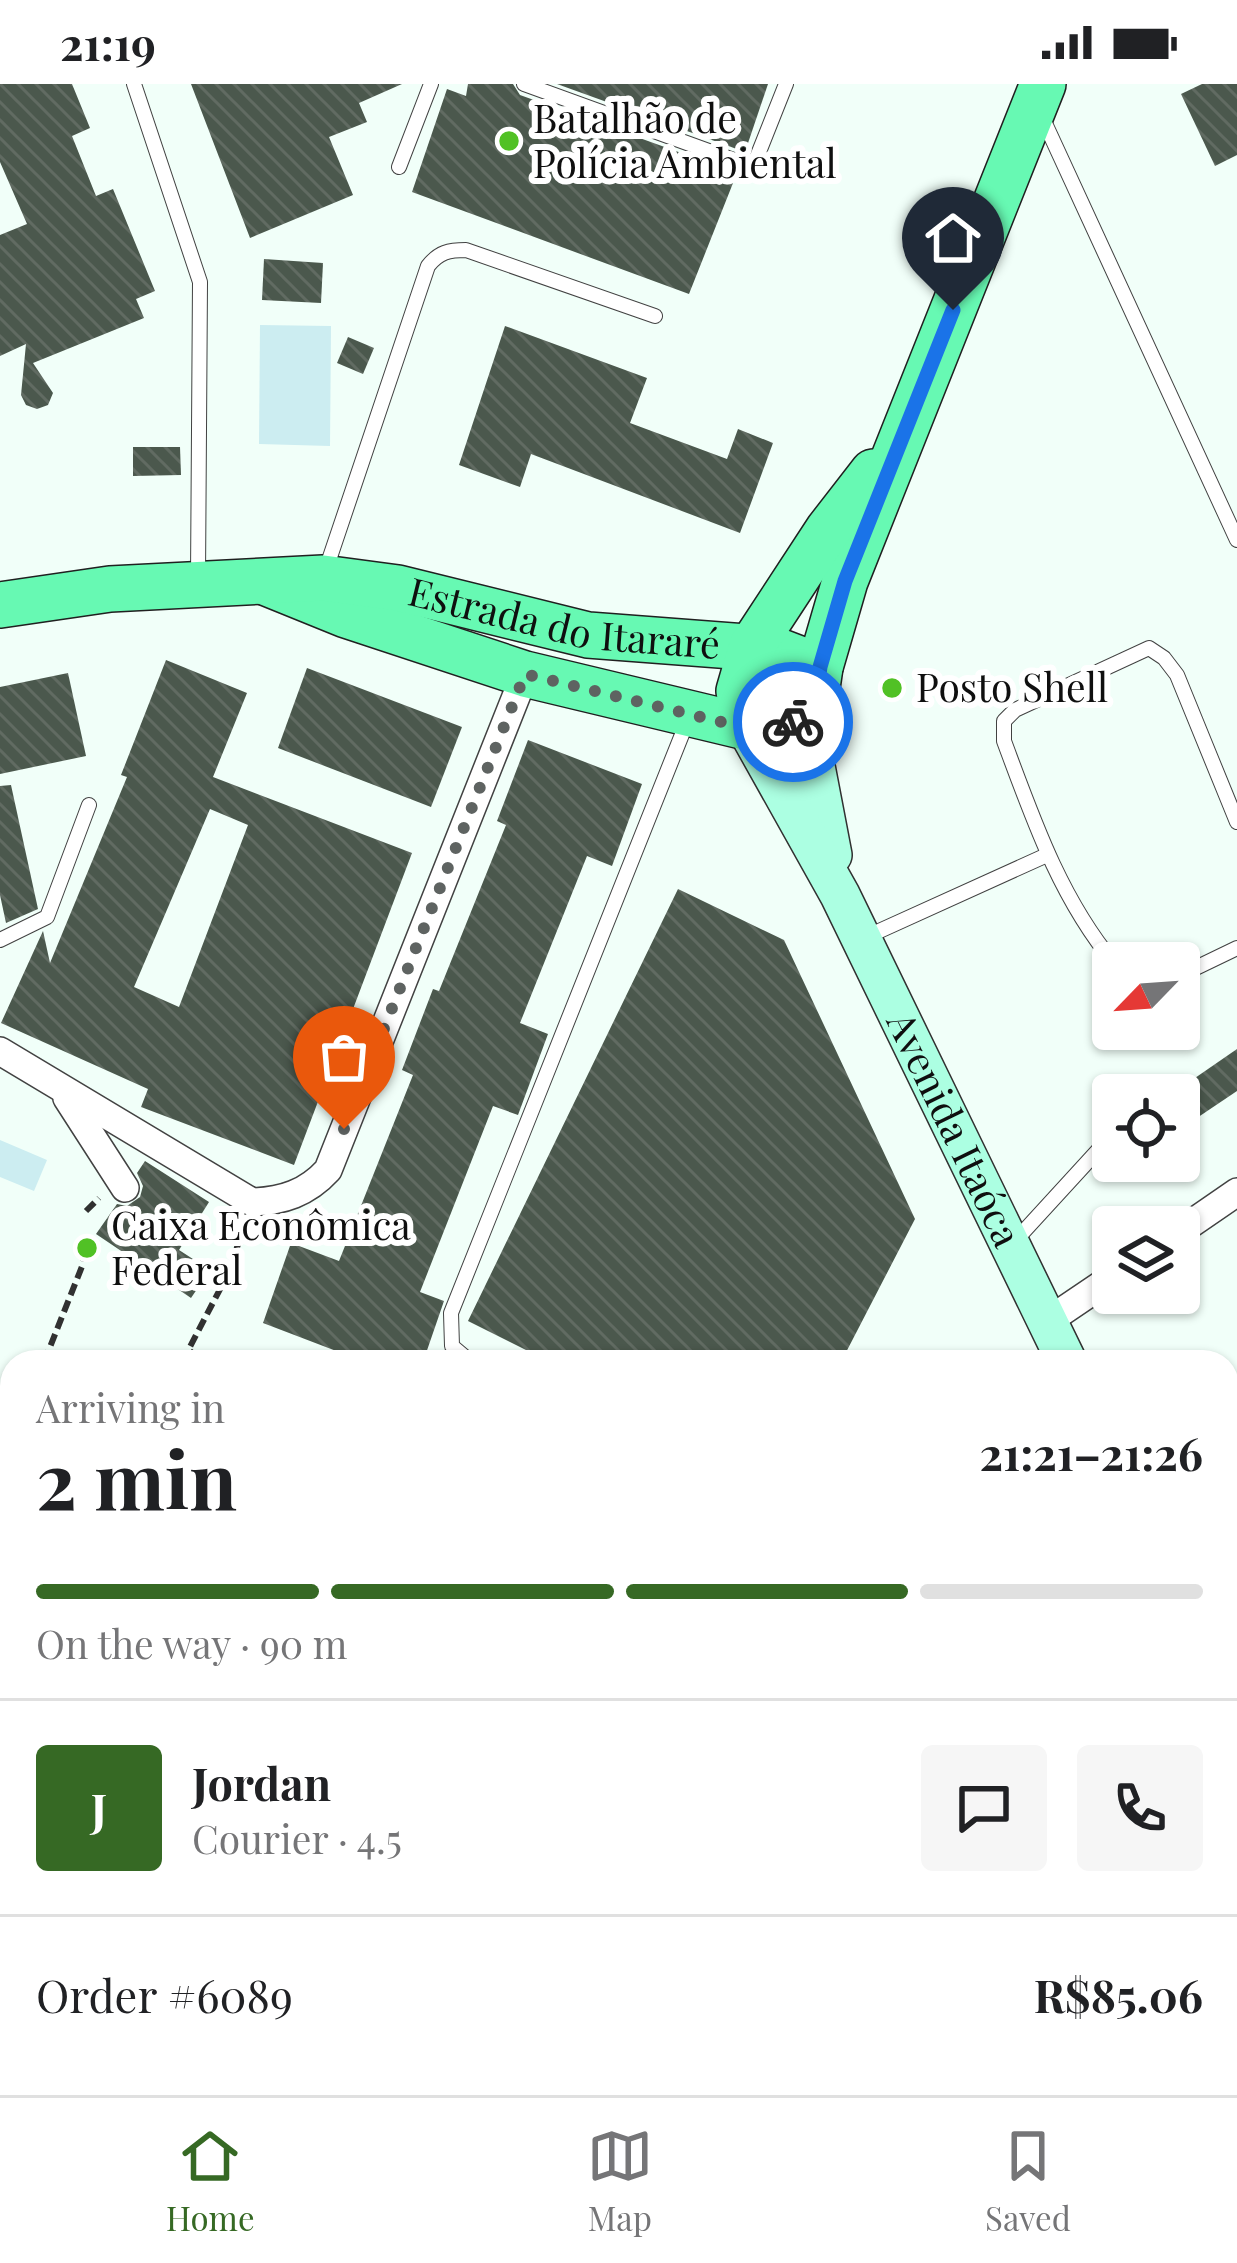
<!DOCTYPE html>
<meta charset="utf-8">
<style>
:root{--surface:#fff;--page:#f6f6f6;--text:#202124;--muted:#757577;--line:#e0e0e0;--accent:#366924}
body{margin:0;font-family:"Playfair Display",serif;background:var(--page);color:var(--text);height:100vh;display:flex;flex-direction:column;font-size:45px;white-space:nowrap}
*{box-sizing:border-box;margin:0}
p{font-size:39px;color:var(--muted)}
.icon{flex:none;width:66px;height:66px;fill:none;stroke:currentColor;stroke-width:2;stroke-linecap:round;stroke-linejoin:round}
.map{position:relative;flex:1;overflow:hidden}
.panel{position:absolute;left:0px;top:1266px;width:1239px;height:747px;display:flex;flex-direction:column;background:var(--surface);border-radius:36px 36px 0 0;box-shadow:0 3px 9px #0004}
.panel>*{flex:none}
.needle{width:78px;rotate:245deg}
.fabs{position:absolute;left:1092px;top:858px;display:grid;gap:24px}
.fabs a{display:grid;place-items:center;width:108px;height:108px;border-radius:12px;background:var(--surface);box-shadow:0 3px 9px #0004;font-size:60px}
.pin{position:absolute;display:grid;place-items:center;width:102px;height:102px;color:#fff;margin:-123px -51px;border-radius:50% 50% 50% 0;rotate:-45deg;box-shadow:0 0 12px #0007}
.pin .icon{rotate:45deg}
.courier{position:absolute;display:grid;place-items:center;width:120px;height:120px;margin:-60px;border:9px solid #1a73e8;border-radius:50%;background:#fff;color:#222;box-shadow:0 3px 15px #0007}
.summary em{font-style:normal;font-weight:700}
.summary div{display:flex;flex-direction:column-reverse}
.summary{display:flex;align-items:center;justify-content:space-between;height:204px;padding:0 36px}
h1{font-size:78px;font-weight:700;line-height:90px}
.bar{display:grid;grid-template-columns:repeat(4,1fr);gap:18px 12px;align-content:center;height:144px;padding:0 36px}
.bar i{height:15px;border-radius:9px;background:var(--line)}
.bar .active{background:var(--accent)}
.bar p{grid-column:span 4}
.line{display:flex;align-items:center;gap:30px;padding:0 36px;border-top:3px solid var(--line)}
.line div{flex:1}
.round{display:grid;place-items:center;flex:none;width:126px;height:126px;border-radius:12px;background:var(--page)}
.status{display:flex;justify-content:space-between;align-items:center;height:84px;padding:0 60px;background:var(--surface);direction:ltr}
.status svg{height:33px;fill:currentColor}
.tab-bar{display:flex;justify-content:space-around;align-items:center;height:168px;border-top:3px solid var(--line);background:var(--surface);font-size:33px;color:var(--muted)}
.tab-bar a{display:grid;justify-items:center;gap:6px}
.tab-bar .active{color:var(--accent)}
.map>svg:first-child{display:block}
.pitch{fill:#ccedf1}
.building{fill:url(#building-back-hatch);fill-rule:evenodd}
.lines{fill:none;stroke-linecap:round;stroke-linejoin:round}
.lane-casing{stroke:#424242;stroke-width:16}
.street-casing{stroke:#424242;stroke-width:30}
.secondary-casing{stroke:#313131;stroke-width:42}
.primary-casing{stroke:#202020;stroke-width:48}
.path{stroke:#313131;stroke-width:6;stroke-dasharray:12 6;stroke-linecap:butt}
.lane{stroke:#fff;stroke-width:14}
.street{stroke:#fff;stroke-width:27}
.secondary{stroke:#acffe2;stroke-width:39}
.primary{stroke:#67f9b3;stroke-width:45}
.done{stroke:#5e6361;stroke-width:12;stroke-dasharray:0 21.6}
.route{stroke:#1a73e8;stroke-width:15}
.poi-dot{fill:#51c125;stroke:#fff;stroke-width:4.5}
.labels{text-anchor:middle;stroke-width:12;stroke-linejoin:round;paint-order:stroke}
.poi-label{font-size:39px;fill:#0f0f0f;stroke:#fff;text-anchor:start}
.street-label{font-size:39px;fill:#0f0f0f;stroke:#fff}
</style>
<div class="status"><b>21:19</b><svg viewBox="0 0 49 12"><path d="M0 12V9h3v3zM5 12V6h3v6zM10 12V3h3v9zM15 12V0h3v12zM26 1h20v11H26zM47 4h2v5h-2z"/></svg></div>
<div class="map">
<svg width="1237" height="2011" viewBox="0 0 1237 2011">
<defs>
<pattern id="building-back-hatch" width="6" height="6" patternUnits="userSpaceOnUse" patternTransform="scale(3)"><rect width="6" height="6" fill="#4b584d"/><path d="M-1 5l2 2M0 0l6 6M5-1l2 2" fill="none" stroke="#616b62"/></pattern>
</defs>
<rect width="100%" height="100%" fill="#f1fff9"/>
<g class="pitch">
<polygon points="260,241 331,242 330,362 259,360"/>
<polygon points="0,1056 47,1076 34,1107 0,1093"/>
</g>
<g class="building">
<polygon points="0,0 72,0 90,44 72,52 96,112 113,105 155,207 136,215 144,234 33,279 53,309 48,321 37,325 26,321 21,311 26,260 0,272 0,151 27,140 0,78"/>
<polygon points="191,0 402,0 359,19 367,38 329,53 353,111 250,154"/>
<polygon points="468,0 513,0 520,11 737,89 689,210 412,108 447,5 466,12"/>
<polygon points="557,0 768,0 745,68"/>
<polygon points="1202,0 1237,0 1237,71 1215,82 1181,10"/>
<polygon points="264,175 323,179 321,219 262,216"/>
<polygon points="505,242 647,294 630,339 727,375 738,345 773,359 740,449 531,370 520,403 459,381"/>
<polygon points="348,253 374,264 363,290 337,279"/>
<polygon points="133,363 180,363 181,391 133,392"/>
<path d="M166,576L247,609L213,693L412,769L294,1081L141,1023L148,1005L1,939L43,847L50,879L127,693L121,691ZM210,725L248,741L179,923L134,903Z"/>
<polygon points="307,584 462,643 431,723 278,664"/>
<polygon points="68,589 86,672 0,690 0,603"/>
<polygon points="528,656 642,700 612,782 587,772 520,939 548,950 518,1031 493,1022 420,1208 444,1217 423,1278 365,1278 263,1239 291,1159 339,1177 413,991 402,986 433,905 439,907 506,741 497,737"/>
<polygon points="11,701 38,825 6,839 0,811 0,702"/>
<polygon points="678,805 784,856 915,1135 841,1278 532,1278 536,1271 468,1237"/>
<polygon points="1237,965 1237,1007 1179,1046 1179,1005"/>
<polygon points="145,1077 209,1118 179,1166 210,1186 191,1214 96,1150 117,1120 127,1122 140,1113 143,1102 137,1089"/>
</g>
<g class="lines">
<defs>
<g id="lane">
<polyline points="134,0 200,198 198,493"/>
<polyline points="524,0 753,83 786,0"/>
<polyline points="1043,35 1237,456"/>
<polyline points="399,83 431,0"/>
<path d="M326,485L428,182C439,168 449,166 466,166L655,232"/>
<polyline points="866,853 1047,771"/>
<polyline points="0,856 47,833 89,721"/>
<path d="M1114,879C1060,814 1033,735 1004,657V637L1015,626L1149,564L1164,574L1177,591L1237,738"/>
<polyline points="1179,892 1237,864"/>
<polyline points="1014,1158 1113,1050"/>
<polyline points="471,1278 452,1262 451,1229 687,638"/>
<polyline points="277,2001 291,2006 308,2001"/>
<polyline points="246,2011 258,2001"/>
</g>
<g id="street">
<path d="M0,967L252,1118C283,1117 307,1109 328,1086L525,590"/>
<polyline points="67,1014 125,1104"/>
<polyline points="1179,1148 1237,1108"/>
<polyline points="1048,1237 1113,1193"/>
<polyline points="1227,1667 1237,1647"/>
<polyline points="1227,1998 1237,1979"/>
<polyline points="750,2011 760,2001"/>
<polyline points="1012,2011 1018,2001"/>
</g>
<g id="secondary">
<polyline points="813,631 814,677 832,771"/>
<path id="s1" d="M746,643L840,811L1067,1278"/>
<polyline points="1227,1517 1237,1530"/>
</g>
<g id="primary">
<polyline points="267,499 346,531 525,590 746,643 768,645 813,631 820,583 845,497 1043,0"/>
<path id="s2" d="M0,521L110,505L323,494L398,504L588,551L773,565L820,583"/>
<polyline points="746,643 739,607 752,562 828,446 873,388"/>
</g>
</defs>
<use href="#lane" class="lane-casing"/>
<use href="#street" class="street-casing"/>
<use href="#secondary" class="secondary-casing"/>
<use href="#primary" class="primary-casing"/>
<g class="path">
<polyline points="86,1127 99,1114"/>
<polyline points="190,1267 203,1278"/>
<polyline points="44,1278 83,1180 86,1163 82,1158"/>
<polyline points="182,1278 229,1188 243,1145"/>
<polyline points="0,1473 12,1475"/>
<polyline points="0,1535 12,1540"/>
<polyline points="0,1783 12,1782"/>
<polyline points="0,1873 12,1889"/>
<polyline points="26,2001 27,2011"/>
<polyline points="147,2011 151,2001"/>
<polyline points="480,2011 486,2001"/>
</g>
<use href="#lane" class="lane"/>
<use href="#street" class="street"/>
<use href="#secondary" class="secondary"/>
<use href="#primary" class="primary"/>
</g>
<g class="lines">
<polyline class="done" points="344,1045 525,590 746,644 768,645 793,638"/>
<polyline class="route" points="793,638 813,631 820,583 845,497 953,226"/>
</g>
<g class="poi-dot">
<circle cx="509" cy="57" r="12"/>
<circle cx="892" cy="604" r="12"/>
<circle cx="87" cy="1164" r="12"/>
</g>
<g class="labels">
<g class="poi-label">
<text x="533" y="49">Batalhão de<tspan x="533" dy="45">Polícia Ambiental</tspan></text>
<text x="916" y="618">Posto Shell</text>
<text x="111" y="1156">Caixa Econômica<tspan x="111" dy="45">Federal</tspan></text>
</g>
<g class="street-label">
<text dy="14" stroke="none"><textPath href="#s2" startOffset="570">Estrada do Itararé</textPath></text>
<text dy="14" stroke="none"><textPath href="#s1" startOffset="453">Avenida Itaóca</textPath></text>
</g>
</g>
</svg>
<div class="fabs">
<a><svg class="needle" viewBox="-14 -14 28 28"><path d="M0-13l5 13h-10z" fill="#e53935"/><path d="M0 13l5-13h-10z" fill="#757577"/></svg></a>
<a><svg class="icon" aria-label="locate" viewBox="0 0 24 24"><circle cx="12" cy="12" r="6"/><path d="M12 2v4M12 18v4M2 12h4M18 12h4"/></svg></a>
<a><svg class="icon" aria-label="layers" viewBox="0 0 24 24"><path d="M12 4l9 5-9 5-9-5zM3 14l9 5 9-5"/></svg></a>
</div>
<div class="pin" style="left:344px;top:1045px;background:#ea580c"><svg class="icon" aria-label="bag" viewBox="0 0 24 24"><path d="M5 8h14l-1 12H6zM9 8a3 3 0 0 1 6 0"/></svg></div>
<div class="pin" style="left:953px;top:226px;background:#1f2937"><svg class="icon" aria-label="home" viewBox="0 0 24 24"><path d="M3 11l9-7 9 7M6 9v11h12V9"/></svg></div>
<div class="courier" style="left:793px;top:638px"><svg class="icon" aria-label="bike" viewBox="0 0 24 24"><circle cx="6" cy="16" r="4"/><circle cx="18" cy="16" r="4"/><path d="M6 16l4-8h5l3 8M10 8l3 8H6M13 5h3"/></svg></div>
<section class="panel">
<div class="summary"><div><h1>2 min</h1><p>Arriving in</p></div><em>21:21–21:26</em></div>
<div class="bar"><i class="active"></i><i class="active"></i><i class="active"></i><i></i><p>On the way · 90 m</p></div>
<div class="line" style="height:216px"><b class="round" style="background:var(--accent);color:#fff">J</b><div><b>Jordan</b><p>Courier · 4.5</p></div><a class="round"><svg class="icon" aria-label="chat" viewBox="0 0 24 24"><path d="M4 5h16v11H9l-5 4z"/></svg></a><a class="round"><svg class="icon" aria-label="phone" viewBox="0 0 24 24"><path d="M5 4h4l2 5-3 2q2 4 5 5l2-3 5 2v4C11 20 4 13 5 4z"/></svg></a></div>
<div class="line" style="height:156px"><div>Order #6089</div><b>R$85.06</b></div>
</section>
</div>
<nav class="tab-bar">
<a class="active"><svg class="icon" aria-label="home" viewBox="0 0 24 24"><path d="M3 11l9-7 9 7M6 9v11h12V9"/></svg>Home</a>
<a><svg class="icon" aria-label="map" viewBox="0 0 24 24"><path d="M3 6l6-2 6 2 6-2v14l-6 2-6-2-6 2zM9 4v14M15 6v14"/></svg>Map</a>
<a><svg class="icon" aria-label="saved" viewBox="0 0 24 24"><path d="M7 4h10v16l-5-4-5 4z"/></svg>Saved</a>
</nav>
